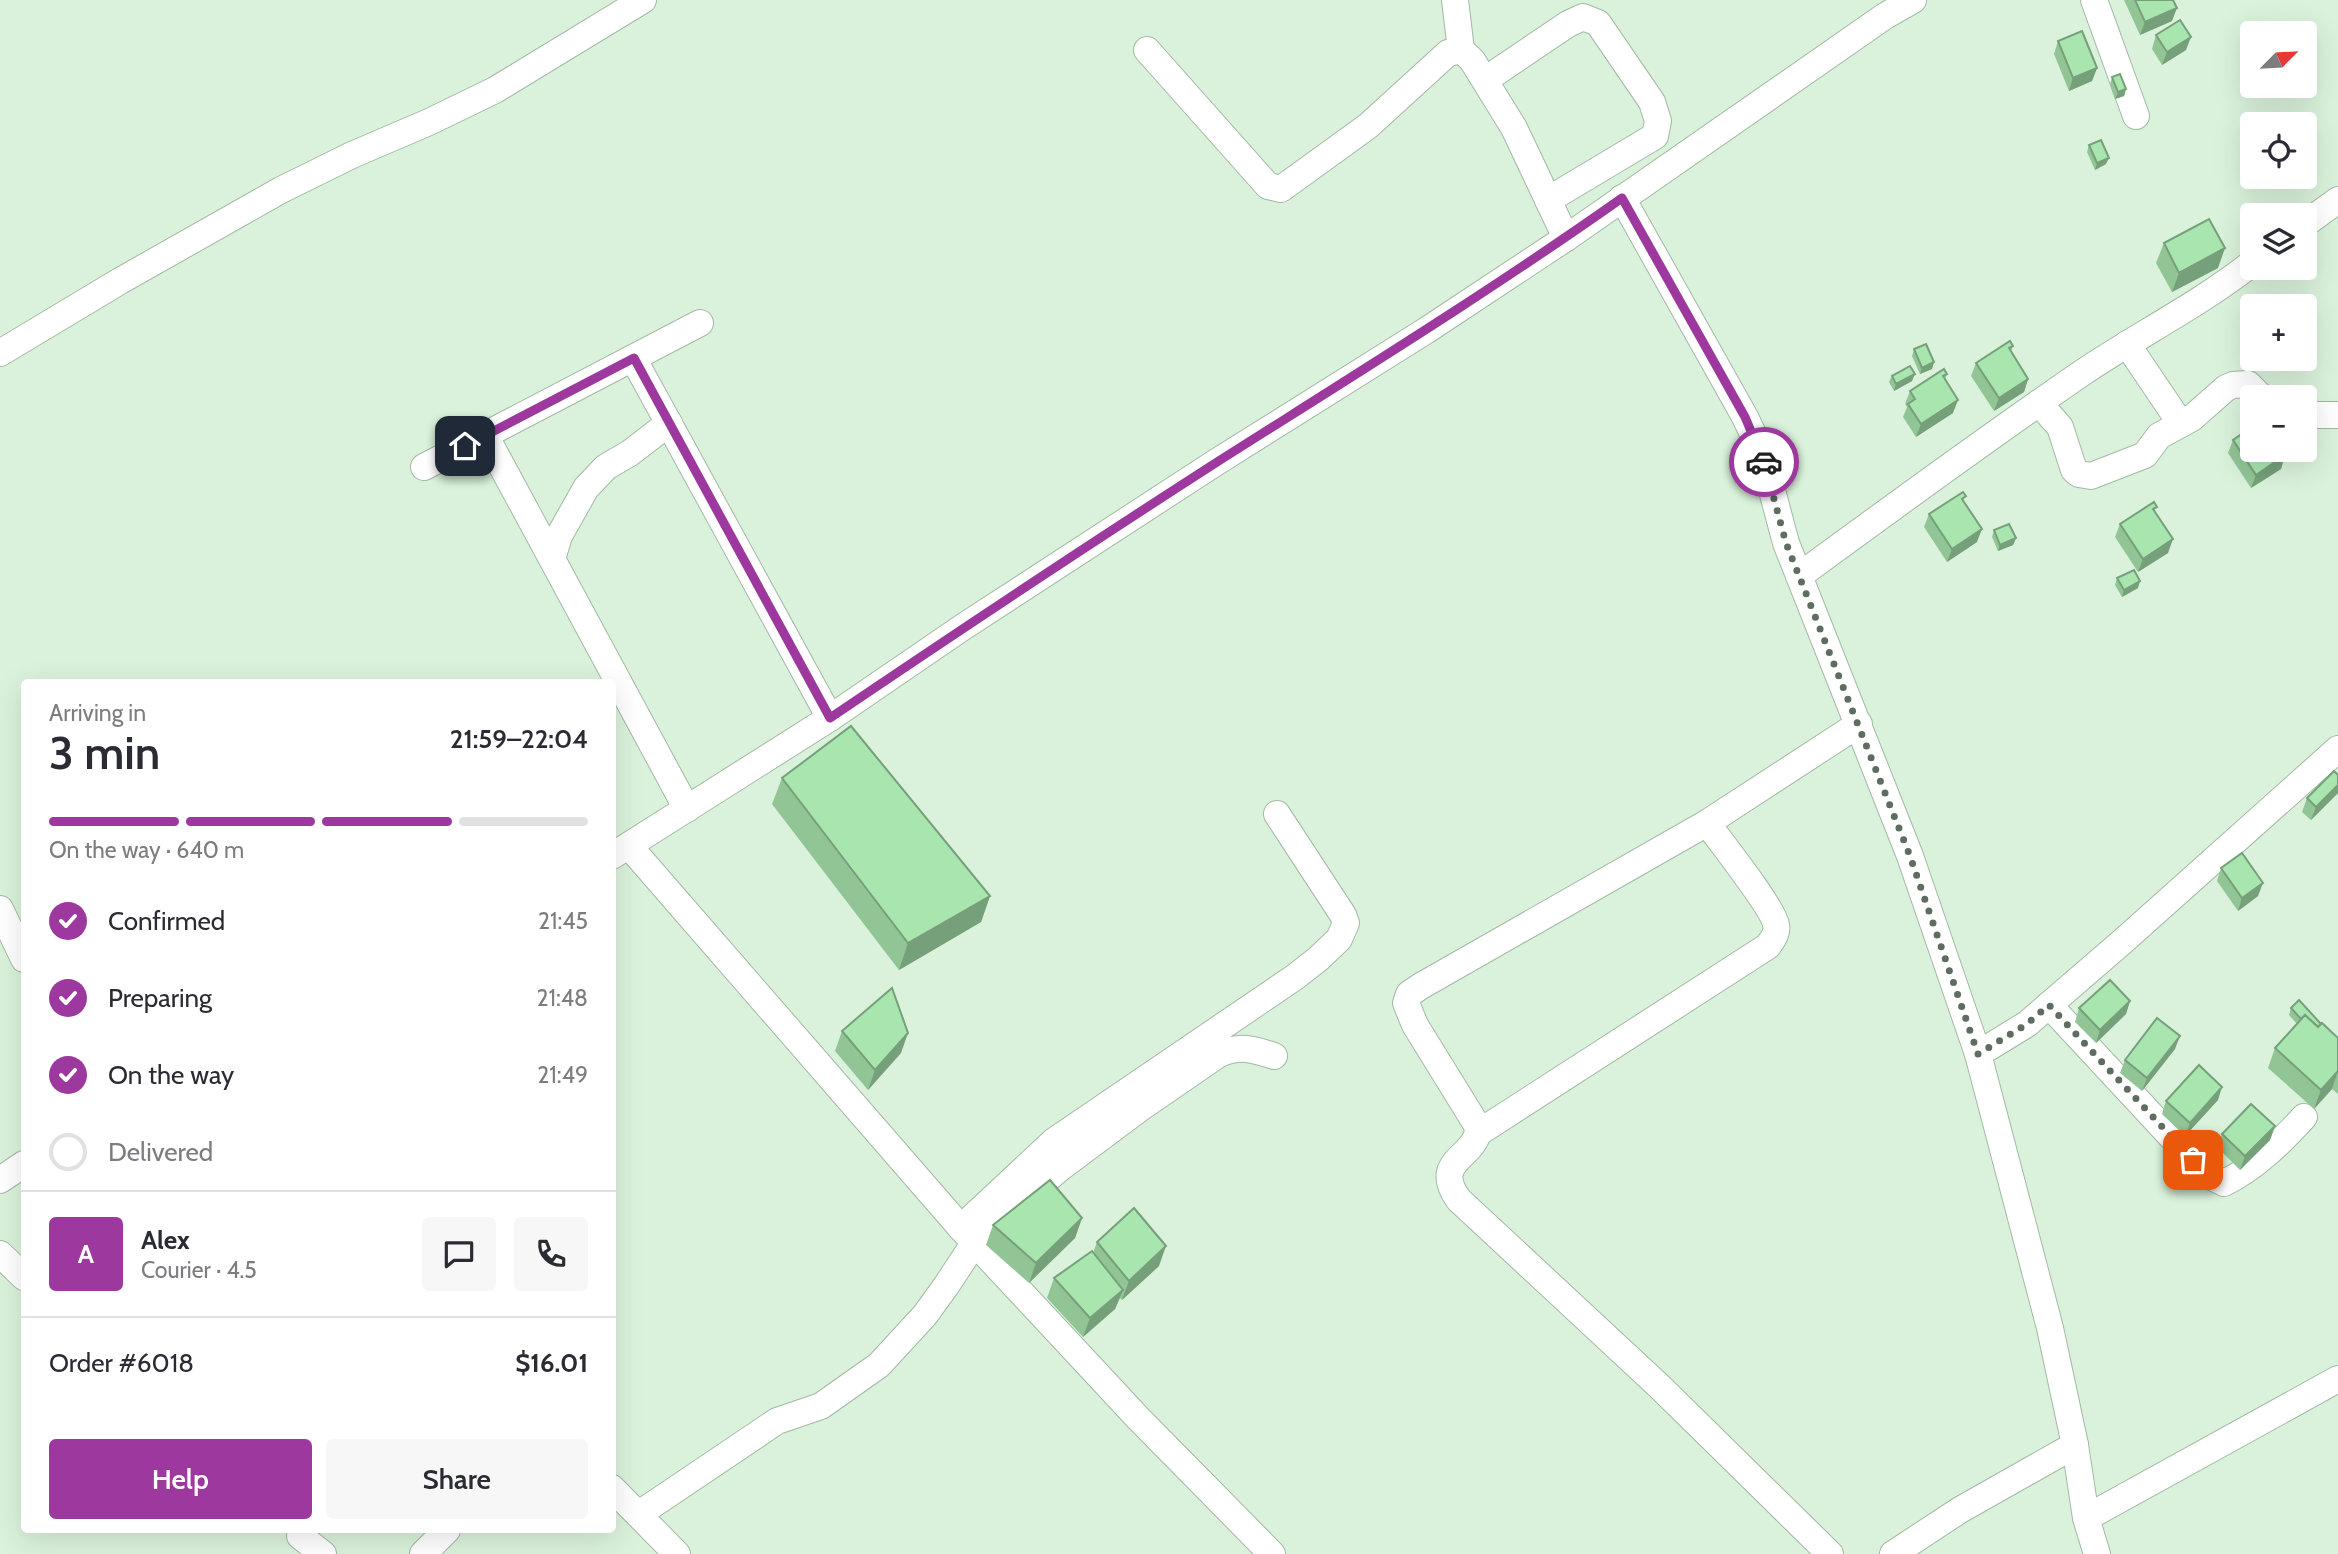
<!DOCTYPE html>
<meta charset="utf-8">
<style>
:root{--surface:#fff;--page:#f7f7f7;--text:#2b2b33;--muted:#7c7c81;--line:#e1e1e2;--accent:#9c389e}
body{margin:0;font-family:Cabin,sans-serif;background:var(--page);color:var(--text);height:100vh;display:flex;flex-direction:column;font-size:26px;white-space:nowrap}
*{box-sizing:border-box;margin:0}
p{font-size:23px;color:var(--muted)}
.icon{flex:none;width:38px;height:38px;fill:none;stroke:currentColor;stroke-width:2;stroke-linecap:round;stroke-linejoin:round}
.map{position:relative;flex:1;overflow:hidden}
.details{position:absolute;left:21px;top:679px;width:595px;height:854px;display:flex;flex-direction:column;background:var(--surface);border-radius:7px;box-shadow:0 7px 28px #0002}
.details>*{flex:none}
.needle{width:46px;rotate:66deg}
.controls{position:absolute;left:2240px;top:21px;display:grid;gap:14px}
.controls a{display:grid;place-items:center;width:77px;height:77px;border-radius:7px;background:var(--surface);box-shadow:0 7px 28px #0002;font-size:35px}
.pin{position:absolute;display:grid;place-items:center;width:60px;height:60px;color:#fff;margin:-30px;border-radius:14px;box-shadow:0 4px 10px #0006}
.courier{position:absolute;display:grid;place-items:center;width:70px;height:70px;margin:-35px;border:5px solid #9c389e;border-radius:50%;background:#fff;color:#222;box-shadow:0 2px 9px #0007}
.summary em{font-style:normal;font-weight:600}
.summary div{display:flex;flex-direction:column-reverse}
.summary{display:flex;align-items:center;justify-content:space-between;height:119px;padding:0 28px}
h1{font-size:46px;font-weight:600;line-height:52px}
.bar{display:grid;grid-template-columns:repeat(4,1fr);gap:10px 7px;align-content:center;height:84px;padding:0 28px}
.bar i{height:9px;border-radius:5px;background:var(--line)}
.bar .active{background:var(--accent)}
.bar p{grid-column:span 4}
.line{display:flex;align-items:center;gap:18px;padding:0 28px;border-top:2px solid var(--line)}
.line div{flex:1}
.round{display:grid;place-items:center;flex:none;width:74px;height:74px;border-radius:7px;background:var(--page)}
ol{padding:0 28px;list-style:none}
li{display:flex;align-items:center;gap:21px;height:77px}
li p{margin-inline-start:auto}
li .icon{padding:7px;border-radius:50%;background:var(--accent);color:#fff;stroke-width:4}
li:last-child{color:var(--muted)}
li i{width:38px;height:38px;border:4px solid var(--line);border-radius:50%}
.cta{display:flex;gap:14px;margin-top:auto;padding:14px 28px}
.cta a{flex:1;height:80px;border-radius:7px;background:var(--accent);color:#fff;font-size:28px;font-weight:600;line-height:80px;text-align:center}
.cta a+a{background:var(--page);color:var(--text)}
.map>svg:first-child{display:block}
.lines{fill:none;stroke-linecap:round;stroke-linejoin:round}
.minor-casing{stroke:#a2b9a3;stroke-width:28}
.minor{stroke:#fff;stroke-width:26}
.wall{fill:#91c596}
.shaded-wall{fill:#76a07a}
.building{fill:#a9e5ae;stroke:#76a07a;stroke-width:2}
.done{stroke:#5f6d60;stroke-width:7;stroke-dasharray:0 12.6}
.route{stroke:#9c389e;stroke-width:9}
</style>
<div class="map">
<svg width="2338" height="1554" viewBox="0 0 2338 1554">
<rect width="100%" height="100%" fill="#daf2db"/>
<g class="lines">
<defs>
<g id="minor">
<polyline points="1455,0 1461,50"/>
<polyline points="2094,0 2136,116"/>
<polyline points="1147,50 1268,186 1281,189 1368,126 1448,53 1461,50 1472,60 1514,128 1566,238"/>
<polyline points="1485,80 1568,24 1583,17 1598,23 1652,102 1658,121 1655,136 1548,200"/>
<polyline points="1622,198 1745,417 1762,453 1786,543 1910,856 1978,1054 2050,1328 2075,1445 2086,1518 2097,1554"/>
<polyline points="2305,224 2338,200"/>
<polyline points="2127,344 2181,424"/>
<polyline points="0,353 120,281 281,190 352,155 429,122 495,90 643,0"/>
<polyline points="633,358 830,718"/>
<polyline points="2039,403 2060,427 2074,470 2079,474 2091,476 2145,455 2159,436 2192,418 2226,388 2233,385 2248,384 2261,397"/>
<polyline points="2305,415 2338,415"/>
<polyline points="485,435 687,809"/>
<polyline points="424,467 700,323"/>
<polyline points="552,559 559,536 586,488 606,467 630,453 669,423"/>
<path d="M1799,576C1893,507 1986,439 2082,373C2138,335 2199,305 2252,263"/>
<polyline points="629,846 961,1228 1138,1418 1272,1554"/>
<polyline points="612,856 830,718 963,627 1215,463 1427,330 1566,238 1885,16 1913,0"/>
<polyline points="0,909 24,959"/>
<path d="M2049,1005L2193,1160L2210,1176L2224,1183C2255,1168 2281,1142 2304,1117"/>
<polyline points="1978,1054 2027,1024 2122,942 2338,749"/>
<path d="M1478,1133L1768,946C1772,940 1778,933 1776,925C1774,909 1720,841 1707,823"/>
<polyline points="0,1180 24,1164"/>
<polyline points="961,1228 1054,1141 1295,977 1318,959 1339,939 1346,923 1343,915 1277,814"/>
<polyline points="0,1254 24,1277"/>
<polyline points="612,1488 677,1554"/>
<path d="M639,1514L777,1421L821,1406L879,1365L925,1315L946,1286L975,1242L1060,1168L1139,1109L1219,1054C1240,1045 1253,1049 1274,1056"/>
<polyline points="2086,1518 2338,1379"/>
<polyline points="300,1536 323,1554"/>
<polyline points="423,1554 447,1530"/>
<path d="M1830,1554L1659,1386L1459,1200C1429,1159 1479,1158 1478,1127L1415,1025L1406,1003L1409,994L1421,986L1707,823L1859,724"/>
<polyline points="1893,1554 1960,1510 2075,1445"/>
</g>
</defs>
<use href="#minor" class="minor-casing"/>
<use href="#minor" class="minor"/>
</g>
<g class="wall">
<polygon points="2124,0 2173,0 2172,21 2140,35"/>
<polygon points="2156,35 2186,50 2162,65 2152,49"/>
<polygon points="2058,41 2097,68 2092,81 2069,91 2054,54"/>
<polygon points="2112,77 2126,89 2124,96 2115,99 2110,84"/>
<polygon points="2089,145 2106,164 2095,170 2087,152"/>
<polygon points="2164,243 2218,268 2172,292 2156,263"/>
<polygon points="2279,268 2299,268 2286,277"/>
<polygon points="2013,346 2011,351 2028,379 2024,392 1994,411 1971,376 1976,363"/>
<polygon points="1914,349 1934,362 1932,369 1920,374 1912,356"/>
<polygon points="1947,374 1945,379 1953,413 1916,437 1903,417 1907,407 1905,404 1910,391"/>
<polygon points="1892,376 1912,381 1894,391 1889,382"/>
<polygon points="2233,440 2285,455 2281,469 2251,488 2228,453"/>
<polygon points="1964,502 1977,542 1947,562 1924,527 1929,514"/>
<polygon points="2155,512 2168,553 2138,572 2115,537 2120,524"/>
<polygon points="1994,530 2016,538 2013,545 1998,551 1992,537"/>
<polygon points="2117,578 2138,588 2122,597 2115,585"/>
<polygon points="2338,775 2338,793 2311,820 2302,812 2307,798"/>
<polygon points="782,778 990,896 981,922 899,970 772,804"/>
<polygon points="2221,868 2258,896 2238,911 2217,881"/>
<polygon points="2130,1001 2126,1014 2096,1043 2075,1022 2079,1008"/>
<polygon points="2291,1008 2321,1024 2338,1038 2338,1094 2332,1089 2314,1109 2268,1068 2275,1048 2297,1024 2289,1015"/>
<polygon points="842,1031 901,1053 868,1090 835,1051"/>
<polygon points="2175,1049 2142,1091 2120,1073 2125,1060"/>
<polygon points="2218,1100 2185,1136 2162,1114 2166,1101"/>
<polygon points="2275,1126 2270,1140 2240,1170 2217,1147 2222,1134"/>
<polygon points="1082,1218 1075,1238 1029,1283 986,1245 993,1225"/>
<polygon points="1097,1242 1159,1266 1122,1300 1120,1298 1115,1309 1083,1337 1047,1298 1054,1278 1093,1253"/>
</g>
<g class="shaded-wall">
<polygon points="2177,8 2172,21 2140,35 2145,22"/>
<polygon points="2191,37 2186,50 2162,65 2167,52"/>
<polygon points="2097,68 2092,81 2069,91 2073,78"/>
<polygon points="2126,89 2124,96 2115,99 2118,92"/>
<polygon points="2109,158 2106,164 2095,170 2097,163"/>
<polygon points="2315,246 2311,259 2305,263 2305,254"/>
<polygon points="2225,248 2218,268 2172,292 2179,273"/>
<polygon points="2289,268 2299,268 2286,277"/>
<polygon points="1934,362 1932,369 1920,374 1922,368"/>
<polygon points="1915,374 1912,381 1894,391 1896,384"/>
<polygon points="2028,379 2024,392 1994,411 1999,398"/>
<polygon points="1958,400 1953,413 1916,437 1921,424"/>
<polygon points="2285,455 2281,469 2251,488 2256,475"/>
<polygon points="1982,529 1977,542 1947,562 1952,549"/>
<polygon points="2016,538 2013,545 1998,551 2000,545"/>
<polygon points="2173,539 2168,553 2138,572 2143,559"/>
<polygon points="2140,581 2138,588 2122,597 2124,590"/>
<polygon points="2338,785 2338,793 2311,820 2316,807"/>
<polygon points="2263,883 2258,896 2238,911 2242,898"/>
<polygon points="990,896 981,922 899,970 908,943"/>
<polygon points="2130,1001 2126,1014 2096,1043 2100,1030"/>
<polygon points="908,1033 901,1053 868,1090 875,1070"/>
<polygon points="2180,1036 2175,1049 2142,1091 2147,1078"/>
<polygon points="2338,1071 2332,1089 2314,1109 2321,1090"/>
<polygon points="2222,1087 2218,1100 2185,1136 2190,1123"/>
<polygon points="2275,1126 2270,1140 2240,1170 2245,1156"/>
<polygon points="1082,1218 1075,1238 1029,1283 1036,1263"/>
<polygon points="1166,1246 1159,1266 1122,1300 1129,1281"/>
<polygon points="1123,1290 1115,1309 1083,1337 1090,1318"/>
</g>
<g class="building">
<polygon points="2135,0 2173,0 2177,8 2145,22"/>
<polygon points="2180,20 2191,37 2167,52 2156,35"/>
<polygon points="2082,31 2097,68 2073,78 2058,41"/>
<polygon points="2120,74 2126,89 2118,92 2112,77"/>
<polygon points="2101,140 2109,158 2097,163 2089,145"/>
<polygon points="2209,219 2225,248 2179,273 2164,243"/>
<polygon points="2308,235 2315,246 2305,254 2305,237"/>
<polygon points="2010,341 2013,346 2009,348 2028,379 1999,398 1976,363"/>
<polygon points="1926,344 1934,362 1922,368 1914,349"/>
<polygon points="1910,366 1915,374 1896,384 1892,376"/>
<polygon points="1944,369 1947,374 1943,376 1958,400 1921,424 1908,404 1915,399 1910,391"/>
<polygon points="2252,427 2252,450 2282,450 2285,455 2256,475 2233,440"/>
<polygon points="1963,492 1966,496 1962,499 1982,529 1952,549 1929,514"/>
<polygon points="2154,502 2157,507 2153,509 2173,539 2143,559 2120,524"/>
<polygon points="2009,524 2016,538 2000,545 1994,530"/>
<polygon points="2134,570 2140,581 2124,590 2117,578"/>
<polygon points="851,726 990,896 908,943 782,778"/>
<polygon points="2334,771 2338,775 2338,785 2316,807 2307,798"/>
<polygon points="2242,853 2263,883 2242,898 2221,868"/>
<polygon points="2110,980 2130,1001 2100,1030 2079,1008"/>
<polygon points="892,988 908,1033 875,1070 842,1031"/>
<polygon points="2299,1000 2321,1024 2318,1027 2305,1015 2301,1019 2291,1008"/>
<polygon points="2305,1015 2318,1027 2322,1023 2338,1038 2338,1071 2321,1090 2275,1048"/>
<polygon points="2157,1018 2180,1036 2147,1078 2125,1060"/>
<polygon points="2199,1065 2222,1087 2190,1123 2166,1101"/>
<polygon points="2251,1104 2275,1126 2245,1156 2222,1134"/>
<polygon points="1050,1180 1082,1218 1036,1263 993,1225"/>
<polygon points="1134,1208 1166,1246 1129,1281 1097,1242"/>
<polygon points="1092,1251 1123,1290 1090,1318 1054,1278"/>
</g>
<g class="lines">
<polyline class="done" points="1764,462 1786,543 1910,856 1978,1054 2027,1024 2049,1005 2193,1160"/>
<path class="route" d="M465,446L634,358L830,718C957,632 1085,547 1214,464C1351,377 1489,292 1622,198L1745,417L1764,462"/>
</g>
</svg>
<div class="controls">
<a><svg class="needle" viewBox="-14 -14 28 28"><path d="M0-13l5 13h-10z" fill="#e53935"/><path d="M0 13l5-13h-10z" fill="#7c7c81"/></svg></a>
<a><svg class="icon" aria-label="locate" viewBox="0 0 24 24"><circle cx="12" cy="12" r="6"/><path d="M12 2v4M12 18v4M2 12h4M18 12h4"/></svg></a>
<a><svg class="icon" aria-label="layers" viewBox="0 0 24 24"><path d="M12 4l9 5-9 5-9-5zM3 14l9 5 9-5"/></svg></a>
<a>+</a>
<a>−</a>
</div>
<div class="pin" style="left:2193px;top:1160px;background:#ea580c"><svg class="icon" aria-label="bag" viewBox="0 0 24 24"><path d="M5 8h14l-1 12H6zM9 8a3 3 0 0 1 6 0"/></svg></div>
<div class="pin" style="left:465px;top:446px;background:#1f2937"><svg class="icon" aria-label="home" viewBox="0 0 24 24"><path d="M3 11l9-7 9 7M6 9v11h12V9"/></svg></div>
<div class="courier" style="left:1764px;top:462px"><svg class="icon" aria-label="car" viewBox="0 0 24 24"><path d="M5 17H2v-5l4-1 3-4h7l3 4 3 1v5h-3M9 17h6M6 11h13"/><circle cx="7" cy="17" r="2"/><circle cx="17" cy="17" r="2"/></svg></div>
<section class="details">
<div class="summary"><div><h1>3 min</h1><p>Arriving in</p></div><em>21:59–22:04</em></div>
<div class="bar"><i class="active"></i><i class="active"></i><i class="active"></i><i></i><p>On the way · 640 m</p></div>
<ol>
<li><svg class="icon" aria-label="check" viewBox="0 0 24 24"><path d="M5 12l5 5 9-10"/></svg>Confirmed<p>21:45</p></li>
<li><svg class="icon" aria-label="check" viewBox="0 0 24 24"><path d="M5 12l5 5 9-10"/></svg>Preparing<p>21:48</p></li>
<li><svg class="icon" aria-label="check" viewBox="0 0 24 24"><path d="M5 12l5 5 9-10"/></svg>On the way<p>21:49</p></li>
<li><i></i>Delivered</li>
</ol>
<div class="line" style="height:126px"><b class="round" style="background:var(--accent);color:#fff">A</b><div><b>Alex</b><p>Courier · 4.5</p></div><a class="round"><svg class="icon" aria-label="chat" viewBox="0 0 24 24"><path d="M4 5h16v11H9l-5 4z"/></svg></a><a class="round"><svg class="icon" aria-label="phone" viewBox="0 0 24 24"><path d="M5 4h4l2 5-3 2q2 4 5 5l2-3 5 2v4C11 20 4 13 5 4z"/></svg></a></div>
<div class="line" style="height:91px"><div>Order #6018</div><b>$16.01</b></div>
<div class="cta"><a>Help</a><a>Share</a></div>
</section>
</div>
